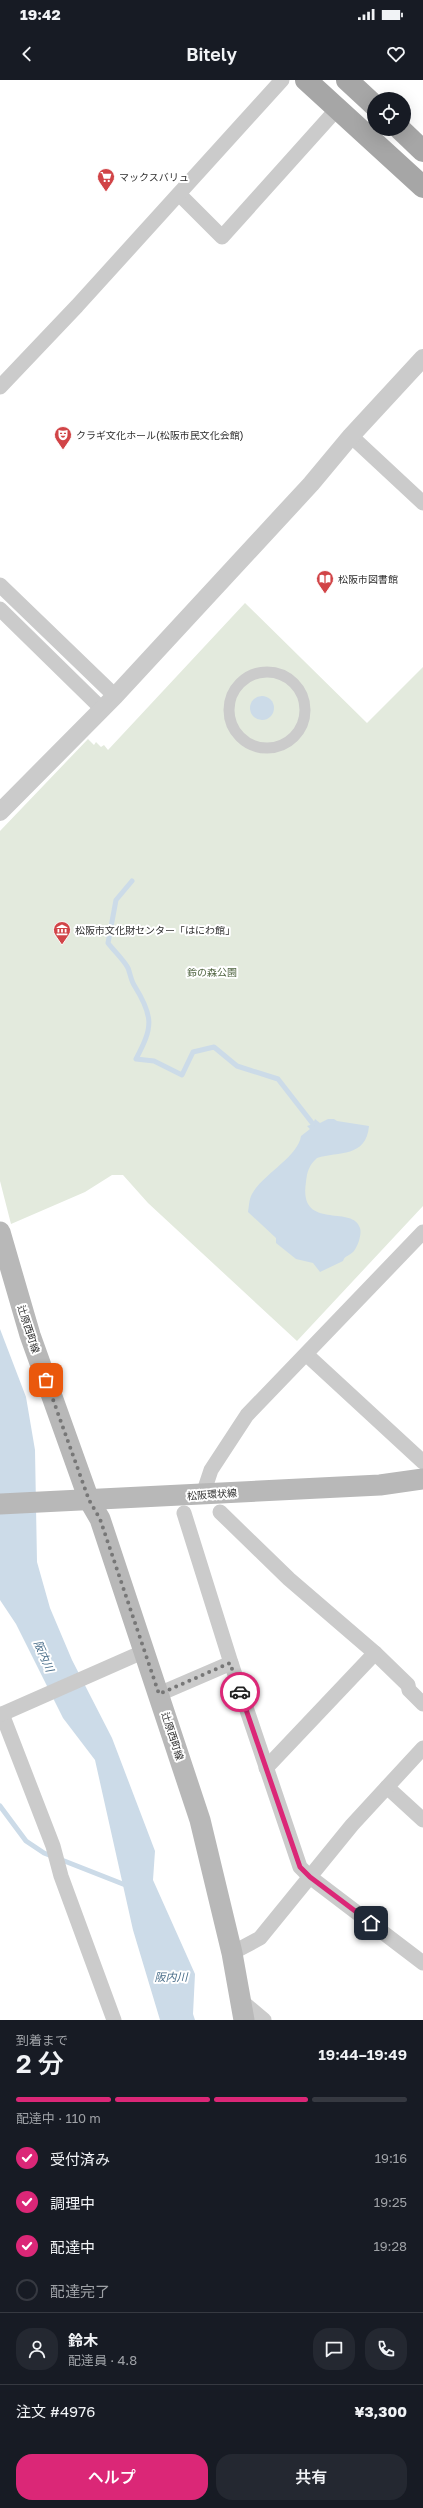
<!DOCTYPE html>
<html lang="ja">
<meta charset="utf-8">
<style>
:root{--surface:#171b24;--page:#242831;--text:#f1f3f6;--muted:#9ea1a6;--line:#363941;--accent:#db2777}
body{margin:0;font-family:"Golos Text","Noto Sans JP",sans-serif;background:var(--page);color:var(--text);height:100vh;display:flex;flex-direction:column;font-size:15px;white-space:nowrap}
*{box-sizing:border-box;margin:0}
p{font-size:13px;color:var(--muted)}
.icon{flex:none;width:22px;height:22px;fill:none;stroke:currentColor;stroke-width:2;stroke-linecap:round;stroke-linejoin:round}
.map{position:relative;height:1940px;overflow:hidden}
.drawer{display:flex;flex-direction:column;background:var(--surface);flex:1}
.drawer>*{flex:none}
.tools{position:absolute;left:367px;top:12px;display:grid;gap:8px}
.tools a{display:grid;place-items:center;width:44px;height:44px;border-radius:50%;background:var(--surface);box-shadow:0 4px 16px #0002;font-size:20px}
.pin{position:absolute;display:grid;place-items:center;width:34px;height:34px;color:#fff;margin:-17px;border-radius:8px;box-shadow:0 2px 6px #0006}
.courier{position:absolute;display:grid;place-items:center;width:40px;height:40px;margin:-20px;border:3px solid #db2777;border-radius:50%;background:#fff;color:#222;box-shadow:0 1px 5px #0007}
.summary em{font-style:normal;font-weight:600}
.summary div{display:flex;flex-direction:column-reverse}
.summary{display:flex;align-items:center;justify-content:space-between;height:68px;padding:0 16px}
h1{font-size:26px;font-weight:600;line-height:30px}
.bar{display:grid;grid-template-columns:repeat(4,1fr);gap:6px 4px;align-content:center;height:48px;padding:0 16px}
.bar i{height:5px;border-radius:3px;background:var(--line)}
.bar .active{background:var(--accent)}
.bar p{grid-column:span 4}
.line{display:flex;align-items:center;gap:10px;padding:0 16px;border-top:1px solid var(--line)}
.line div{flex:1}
.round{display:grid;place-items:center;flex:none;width:42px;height:42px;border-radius:16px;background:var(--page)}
ol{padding:0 16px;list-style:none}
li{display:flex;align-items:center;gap:12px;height:44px}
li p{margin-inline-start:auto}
li .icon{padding:4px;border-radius:50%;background:var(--accent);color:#fff;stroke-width:4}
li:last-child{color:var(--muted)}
li i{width:22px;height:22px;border:2px solid var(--line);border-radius:50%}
.cta{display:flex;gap:8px;margin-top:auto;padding:8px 16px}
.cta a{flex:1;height:46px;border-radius:16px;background:var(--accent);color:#fff;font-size:16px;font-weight:600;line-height:46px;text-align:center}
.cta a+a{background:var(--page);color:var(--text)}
.status{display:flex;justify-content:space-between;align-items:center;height:28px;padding:0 20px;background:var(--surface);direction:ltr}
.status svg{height:11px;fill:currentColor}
header{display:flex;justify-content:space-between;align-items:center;height:52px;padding:0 16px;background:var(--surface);font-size:18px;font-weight:600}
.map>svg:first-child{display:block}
.green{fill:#e3eadd}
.water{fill:#ccdbe8}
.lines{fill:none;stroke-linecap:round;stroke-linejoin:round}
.stream{stroke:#ccdbe8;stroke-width:5}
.pedestrian{stroke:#cbcbcb;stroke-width:11}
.minor{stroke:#cbcbcb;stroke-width:15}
.tertiary{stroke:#cbcbcb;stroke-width:18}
.secondary{stroke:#b8b8b8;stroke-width:21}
.primary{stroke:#a6a6a6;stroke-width:22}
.done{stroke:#777;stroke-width:4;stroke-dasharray:0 7.2}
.route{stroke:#db2777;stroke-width:5}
.labels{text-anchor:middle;stroke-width:4;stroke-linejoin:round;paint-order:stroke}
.poi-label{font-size:10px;fill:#2e2e2e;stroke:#fff;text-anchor:start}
.park-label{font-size:10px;fill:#506541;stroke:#fff}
.street-label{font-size:10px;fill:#2e2e2e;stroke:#fff}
.water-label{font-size:11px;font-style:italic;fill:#456a87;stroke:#fff}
</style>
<div class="status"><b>19:42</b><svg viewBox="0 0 49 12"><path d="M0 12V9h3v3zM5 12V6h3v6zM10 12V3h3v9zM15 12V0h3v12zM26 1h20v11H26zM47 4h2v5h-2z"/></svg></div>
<header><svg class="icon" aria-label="back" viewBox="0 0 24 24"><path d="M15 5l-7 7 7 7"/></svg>Bitely<svg class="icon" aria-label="heart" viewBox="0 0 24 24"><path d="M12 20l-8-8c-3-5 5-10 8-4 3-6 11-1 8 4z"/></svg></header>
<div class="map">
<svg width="423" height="1940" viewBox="0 0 423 1940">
<rect width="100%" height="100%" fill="#fff"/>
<polygon class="green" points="245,523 367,643 423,587 423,1126 297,1261 148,1123 123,1095 112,1095 85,1112 11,1144 0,1101 0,751 88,659 94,665 96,662 101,667 104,665 108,670"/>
<g class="water">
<circle cx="262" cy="628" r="12"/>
<path d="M315,1039L320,1043L328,1039H334L337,1041L369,1046C366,1078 339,1071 317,1078C309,1085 307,1092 306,1102C298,1152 353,1124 360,1148C362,1154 358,1166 354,1171C350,1176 345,1175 343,1181L320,1192L313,1183L296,1179L276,1163V1158L248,1132C249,1127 249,1119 252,1114C263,1094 298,1077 301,1056L310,1049L307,1046L313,1044Z"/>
<polygon points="0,1249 26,1317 35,1370 37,1482 50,1528 72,1580 112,1658 155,1771 153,1800 195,1894 193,1934 195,1940 160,1940 133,1850 95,1680 63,1638 16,1544 0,1520"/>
</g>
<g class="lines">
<g class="stream">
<path d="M132,801L116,820L108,863C114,871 123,879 128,888C130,893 131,900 134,905C154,937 153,947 136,979L154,981L182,995L193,972L214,967L237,986L278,999L313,1044"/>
<polyline points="0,1726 26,1761 44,1773 128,1806"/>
</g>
<circle class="pedestrian" cx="267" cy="630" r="38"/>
<g class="minor">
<polyline points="179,114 222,157 337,29"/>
<polyline points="0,307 77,226 282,0"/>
<polyline points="351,356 423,423"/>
<polyline points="0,505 115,616"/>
<polyline points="0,529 102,629"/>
<polyline points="307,1275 423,1382"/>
<polyline points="203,1414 211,1390 247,1335 423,1152"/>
<polyline points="220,1432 289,1499 375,1573 408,1605 409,1610 423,1624"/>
<polyline points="184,1433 231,1583 300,1787 310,1797 423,1883"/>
<polyline points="159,1614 231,1583"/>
<polyline points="2,1634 53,1766 61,1796 114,1940"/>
<polyline points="0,1635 145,1571"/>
<polyline points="266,1688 375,1573"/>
<polyline points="387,1707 423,1740"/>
<polyline points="232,1873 260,1858 352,1745 423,1668"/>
<polyline points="239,1919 264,1940"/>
</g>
<polyline class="tertiary" points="0,732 115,616 311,404 351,356 423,278"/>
<g class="secondary">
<polyline points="0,1152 30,1255 89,1420 100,1439 200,1740 232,1873 244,1940"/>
<polyline points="0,1424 380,1405 423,1399"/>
</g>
<g class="primary">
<polyline points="306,0 423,107"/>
<polyline points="347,0 374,25"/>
<polyline points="400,49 423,71"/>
</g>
</g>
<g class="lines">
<polyline class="done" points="46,1300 89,1420 100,1439 159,1614 230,1583 240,1612"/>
<polyline class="route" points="240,1612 300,1787 310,1797 371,1843"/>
</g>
<defs>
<symbol id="supermarket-pin" viewBox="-11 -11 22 30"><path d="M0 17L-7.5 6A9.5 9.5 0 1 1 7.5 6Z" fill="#d14447" stroke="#fff"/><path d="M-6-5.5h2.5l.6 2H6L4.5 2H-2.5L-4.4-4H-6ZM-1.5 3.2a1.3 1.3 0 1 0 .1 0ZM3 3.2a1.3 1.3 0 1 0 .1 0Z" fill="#fff"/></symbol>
<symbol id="theatre-pin" viewBox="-11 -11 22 30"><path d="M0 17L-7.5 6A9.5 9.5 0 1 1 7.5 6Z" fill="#d14447" stroke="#fff"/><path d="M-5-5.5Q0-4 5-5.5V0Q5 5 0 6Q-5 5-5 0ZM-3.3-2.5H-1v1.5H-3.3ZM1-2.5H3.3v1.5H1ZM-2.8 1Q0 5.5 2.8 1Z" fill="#fff"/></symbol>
<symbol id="library-pin" viewBox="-11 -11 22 30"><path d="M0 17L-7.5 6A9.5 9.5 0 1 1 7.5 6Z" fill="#d14447" stroke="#fff"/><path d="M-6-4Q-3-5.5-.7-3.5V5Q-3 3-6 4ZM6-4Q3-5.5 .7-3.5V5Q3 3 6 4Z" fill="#fff"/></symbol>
<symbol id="museum-pin" viewBox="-11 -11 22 30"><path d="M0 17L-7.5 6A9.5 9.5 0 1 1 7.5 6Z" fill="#d14447" stroke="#fff"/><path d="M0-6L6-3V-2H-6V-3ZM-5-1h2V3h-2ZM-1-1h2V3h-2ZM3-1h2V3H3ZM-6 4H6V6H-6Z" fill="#fff"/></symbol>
</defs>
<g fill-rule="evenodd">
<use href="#supermarket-pin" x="96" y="87" width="20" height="27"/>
<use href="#theatre-pin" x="53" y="345" width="20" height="27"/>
<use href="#library-pin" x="315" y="489" width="20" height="27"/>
<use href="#museum-pin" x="52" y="840" width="20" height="27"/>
</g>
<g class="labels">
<g class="poi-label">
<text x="119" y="101">マックスバリュ</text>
<text x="76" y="359">クラギ文化ホール(松阪市民文化会館)</text>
<text x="338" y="503">松阪市図書館</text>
<text x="75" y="854">松阪市文化財センター「はにわ館」</text>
</g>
<g class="park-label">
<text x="212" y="896">鈴の森公園</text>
</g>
<g class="street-label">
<text transform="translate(29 1249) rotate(72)" y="4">辻原西町線</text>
<text transform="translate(212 1414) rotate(-4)" y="4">松阪環状線</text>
<text transform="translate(173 1656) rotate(72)" y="4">辻原西町線</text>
</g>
<g class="water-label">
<text transform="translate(44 1576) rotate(66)" y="4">阪内川</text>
<text x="171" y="1901">阪内川</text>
</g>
</g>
</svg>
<div class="tools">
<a><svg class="icon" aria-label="locate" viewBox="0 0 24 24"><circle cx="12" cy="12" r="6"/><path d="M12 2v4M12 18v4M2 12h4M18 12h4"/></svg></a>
</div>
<div class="pin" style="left:46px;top:1300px;background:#ea580c"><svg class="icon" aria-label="bag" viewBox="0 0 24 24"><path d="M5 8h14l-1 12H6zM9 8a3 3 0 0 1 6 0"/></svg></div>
<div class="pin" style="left:371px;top:1843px;background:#1f2937"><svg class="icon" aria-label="home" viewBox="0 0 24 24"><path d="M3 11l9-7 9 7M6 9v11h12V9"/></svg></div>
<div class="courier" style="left:240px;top:1612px"><svg class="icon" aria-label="car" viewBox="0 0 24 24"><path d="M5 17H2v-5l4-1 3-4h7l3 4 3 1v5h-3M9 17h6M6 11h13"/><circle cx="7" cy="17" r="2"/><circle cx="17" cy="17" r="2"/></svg></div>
</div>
<section class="drawer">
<div class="summary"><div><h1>2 分</h1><p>到着まで</p></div><em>19:44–19:49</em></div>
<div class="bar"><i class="active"></i><i class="active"></i><i class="active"></i><i></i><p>配達中 · 110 m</p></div>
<ol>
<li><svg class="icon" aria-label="check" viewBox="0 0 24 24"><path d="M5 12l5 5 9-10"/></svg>受付済み<p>19:16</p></li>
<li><svg class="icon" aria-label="check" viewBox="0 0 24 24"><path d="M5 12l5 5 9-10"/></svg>調理中<p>19:25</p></li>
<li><svg class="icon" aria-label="check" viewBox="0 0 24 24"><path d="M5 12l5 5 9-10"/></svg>配達中<p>19:28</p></li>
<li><i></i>配達完了</li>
</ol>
<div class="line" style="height:72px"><a class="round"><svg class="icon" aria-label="person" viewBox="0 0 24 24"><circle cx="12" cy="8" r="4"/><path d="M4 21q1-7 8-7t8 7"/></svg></a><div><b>鈴木</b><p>配達員 · 4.8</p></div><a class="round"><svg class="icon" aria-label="chat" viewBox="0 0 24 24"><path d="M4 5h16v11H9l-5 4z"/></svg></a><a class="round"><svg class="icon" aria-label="phone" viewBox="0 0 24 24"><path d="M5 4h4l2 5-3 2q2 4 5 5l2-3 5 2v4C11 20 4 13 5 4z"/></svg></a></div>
<div class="line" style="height:52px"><div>注文 #4976</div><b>¥3,300</b></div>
<div class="cta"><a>ヘルプ</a><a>共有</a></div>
</section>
